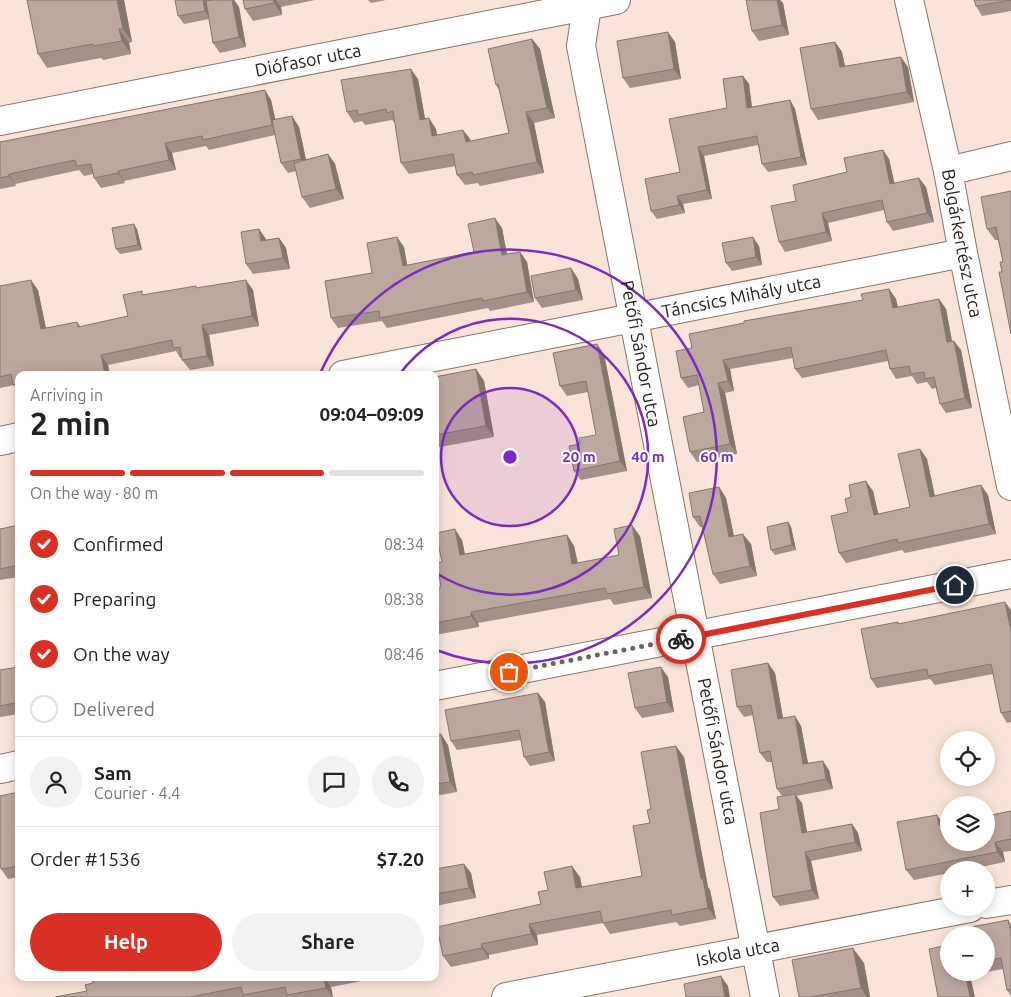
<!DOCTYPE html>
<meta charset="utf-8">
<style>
:root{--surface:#fff;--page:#f2f2f2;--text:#222;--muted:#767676;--line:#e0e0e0;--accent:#d93025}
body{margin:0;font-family:Ubuntu,sans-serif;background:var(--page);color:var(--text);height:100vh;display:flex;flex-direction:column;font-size:19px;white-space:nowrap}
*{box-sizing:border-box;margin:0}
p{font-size:16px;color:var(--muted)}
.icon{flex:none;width:28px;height:28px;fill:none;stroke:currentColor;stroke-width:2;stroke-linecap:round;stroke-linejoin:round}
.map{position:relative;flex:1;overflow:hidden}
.side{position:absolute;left:15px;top:371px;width:424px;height:610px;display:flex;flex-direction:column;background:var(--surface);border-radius:10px;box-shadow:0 2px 12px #0003}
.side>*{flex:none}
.tools{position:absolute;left:940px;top:731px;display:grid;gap:10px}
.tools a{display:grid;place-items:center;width:55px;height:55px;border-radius:50%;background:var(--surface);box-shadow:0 2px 12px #0003;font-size:25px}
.pin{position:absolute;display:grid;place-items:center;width:42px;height:42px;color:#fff;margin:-21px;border:2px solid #fff;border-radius:50%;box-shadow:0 1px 5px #0007}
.courier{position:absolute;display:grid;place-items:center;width:50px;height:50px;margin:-25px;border:4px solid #d93025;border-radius:50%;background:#fff;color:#222;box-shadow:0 1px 6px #0007}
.summary em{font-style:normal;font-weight:700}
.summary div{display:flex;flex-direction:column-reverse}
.summary{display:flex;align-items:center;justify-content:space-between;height:85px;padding:0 15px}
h1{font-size:32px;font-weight:700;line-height:38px}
.bar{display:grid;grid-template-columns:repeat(4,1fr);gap:8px 5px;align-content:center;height:60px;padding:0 15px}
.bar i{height:6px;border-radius:4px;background:var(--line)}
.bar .on{background:var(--accent)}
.bar p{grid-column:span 4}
.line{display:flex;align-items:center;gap:12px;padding:0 15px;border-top:1px solid var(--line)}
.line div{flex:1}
.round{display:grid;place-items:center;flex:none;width:52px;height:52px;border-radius:26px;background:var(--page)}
ol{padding:0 15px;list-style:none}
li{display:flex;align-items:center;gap:15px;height:55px}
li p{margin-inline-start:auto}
li .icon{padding:5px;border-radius:50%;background:var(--accent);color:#fff;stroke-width:4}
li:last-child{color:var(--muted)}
li i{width:28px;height:28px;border:2px solid var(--line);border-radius:50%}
.primary-button{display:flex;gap:10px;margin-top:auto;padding:10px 15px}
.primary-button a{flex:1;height:58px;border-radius:30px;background:var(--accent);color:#fff;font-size:20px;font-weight:700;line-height:58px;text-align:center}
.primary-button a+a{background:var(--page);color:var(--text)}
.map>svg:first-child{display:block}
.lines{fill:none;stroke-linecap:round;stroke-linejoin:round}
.minor-casing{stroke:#88746b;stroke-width:30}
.minor{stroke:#fff;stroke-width:28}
.wall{fill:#a39089}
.shaded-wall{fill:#84766f}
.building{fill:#bda89f;stroke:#84766f}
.done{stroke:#70635c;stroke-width:5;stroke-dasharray:0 9}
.route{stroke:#d93025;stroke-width:6}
.ring{fill:none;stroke:#7b2cbf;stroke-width:2.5}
.labels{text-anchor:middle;stroke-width:4;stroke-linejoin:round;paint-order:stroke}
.street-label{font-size:18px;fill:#251d19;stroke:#fff}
.centre{fill:#7b2cbf;stroke:#fff;stroke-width:2.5}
.ring-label{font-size:15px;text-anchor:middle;font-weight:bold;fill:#7b2cbf;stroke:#fff;stroke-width:4;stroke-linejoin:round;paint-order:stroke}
</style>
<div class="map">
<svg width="1011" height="997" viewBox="0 0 1011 997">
<rect width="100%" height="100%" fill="#fae4d9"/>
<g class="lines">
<defs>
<g id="minor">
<path id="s1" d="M588,0L581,46L765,997"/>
<path id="s2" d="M909,0L948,171L963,253L1011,486"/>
<path id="s3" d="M0,121L616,0"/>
<polyline points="948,171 1011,156"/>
<path id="s4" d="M343,375L963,253"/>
<polyline points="0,441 19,437"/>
<polyline points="435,686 1011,574"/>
<polyline points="0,769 19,765"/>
<polyline points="986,904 1011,900"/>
<path id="s5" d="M506,997L970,908"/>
</g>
</defs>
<use href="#minor" class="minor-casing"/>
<use href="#minor" class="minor"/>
</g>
<g class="wall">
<polygon points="27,0 124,0 132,42 129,43 131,54 103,60 101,58 47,68 38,54"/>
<polygon points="207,0 207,1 212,0 234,0 239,7 246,47 220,53 213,43 209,19 184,24 178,16"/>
<polygon points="243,0 315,0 281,7 282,15 253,21 245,9"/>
<polygon points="368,0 386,0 371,3"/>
<polygon points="746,0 780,0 783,3 789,35 759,41 752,31"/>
<polygon points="1011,0 1011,11 982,16 976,6"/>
<polygon points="532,39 540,49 555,118 534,123 544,173 480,186 478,183 465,185 457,175 456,166 409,174 401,163 395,123 392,120 365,125 362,121 354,123 347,112 418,79 425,119 436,129 437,135 471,141 509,133 499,90 496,85"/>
<polygon points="675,42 681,79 630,88 623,78"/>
<polygon points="835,42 842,52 845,66 908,67 914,102 818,120 811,109"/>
<polygon points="743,76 749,84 752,107 790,100 795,109 807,165 768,172 762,164 758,145 704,156 712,199 683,204 685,213 657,219 651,211 727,108"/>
<polygon points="265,90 271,100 275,120 292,116 299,127 306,160 328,154 335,164 344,199 310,208 302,197 296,171 288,173 281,163 275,135 209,150 206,146 172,153 176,170 124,181 125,183 101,188 94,178 93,174 84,176 79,170 15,184 16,186 0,189 0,142"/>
<polygon points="883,150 889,159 894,183 926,187 934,222 893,231 887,222 884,210 828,223 832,241 785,252 779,242 796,201 847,172"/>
<polygon points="1011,191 1002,272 1003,262 998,240 995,240 987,229"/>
<polygon points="502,228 507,255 520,252 527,262 534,302 490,311 488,308 387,328 382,321 338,328 331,318 372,273 404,247 407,265 474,252"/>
<polygon points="137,229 142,250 120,254 116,249"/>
<polygon points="259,229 266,240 279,238 286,248 290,269 253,274 246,264"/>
<polygon points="759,246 762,265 732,271 726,263"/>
<polygon points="571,268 578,279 583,300 542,308 535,298"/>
<polygon points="0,286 38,290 46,328 77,322 81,327 128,316 144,295 197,288 253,290 259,326 209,335 214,366 190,370 182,360 182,358 180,358 176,351 108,365 110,375 19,375 19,393 14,385 0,388"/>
<polygon points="889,289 896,299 898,307 939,299 946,309 952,341 961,350 972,408 946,413 940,404 936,388 932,389 927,382 917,384 912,376 896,379 890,369 888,361 802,378 795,369 793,358 730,369 734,391 725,393 737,454 697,462 690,452 704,412 699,385 688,388 681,378 692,348 863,300"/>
<polygon points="604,354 627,471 581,480 574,471 580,444 596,435 588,392 567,396 560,386"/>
<polygon points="476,369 484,381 494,437 435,448 435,377"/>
<polygon points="920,449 927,459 935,496 988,495 996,534 905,553 902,550 846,563 839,553 848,512 873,491 878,514 910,507"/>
<polygon points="719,487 726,498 734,536 751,544 757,576 720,584 713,574 702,527 700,527 693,517"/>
<polygon points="788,522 791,527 796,550 775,555 771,550"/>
<polygon points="19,525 19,577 0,580 0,529"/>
<polygon points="567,535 574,546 578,563 619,555 640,536 652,598 614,605 610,599 478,623 479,627 435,635 435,588 441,587 442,562 462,540 465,554"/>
<polygon points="1011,610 1011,722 1007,723 1001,713 993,674 935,685 930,679 877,688 871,679 898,622 899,624"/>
<polygon points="768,663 775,673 783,718 795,716 801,726 808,763 829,770 833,789 796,796 802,803 807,832 852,824 858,833 862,851 811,861 819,899 780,906 773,897 779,809 782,796 777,789 772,762 767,762 760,753 753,715 744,717 737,707"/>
<polygon points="19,667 19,714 0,717 0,670"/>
<polygon points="668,677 674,712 642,718 635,708"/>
<polygon points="538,693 545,702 555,761 530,766 524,757 521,740 457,750 451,741"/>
<polygon points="435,735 448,745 457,792 435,796"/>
<polygon points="684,757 708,887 710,890 716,919 680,926 676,922 610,934 603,923 537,935 538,945 489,955 489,959 451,967 443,956 541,904 548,890 580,877 582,887 642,876 651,809"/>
<polygon points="19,792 19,877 8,879 1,869"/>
<polygon points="1011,811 1011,851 1003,852 1005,862 966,870 949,870 949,873 914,880 906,870 944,824"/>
<polygon points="464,864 471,873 476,898 435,906 435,869"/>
<polygon points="1008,920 1011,924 1011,996 1007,990 1003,969 986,972 986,935"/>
<polygon points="864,963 870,997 799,997"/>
<polygon points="949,972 983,972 970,975"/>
<polygon points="125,978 367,978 367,980 331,987 333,997 55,997 87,991 119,979"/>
</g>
<g class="shaded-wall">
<polygon points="117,0 124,0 132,42 123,29"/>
<polygon points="203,0 207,0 210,19 205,11"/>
<polygon points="232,0 234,0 239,7 246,47 239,37"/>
<polygon points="273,0 276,0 281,7 282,15 274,3"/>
<polygon points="777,0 780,0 783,3 789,35 782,25"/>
<polygon points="119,29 129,43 131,54 122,41"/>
<polygon points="668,32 675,42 681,79 674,69"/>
<polygon points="532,39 540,49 555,118 547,108"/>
<polygon points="835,42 842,52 847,77 840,67"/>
<polygon points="901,57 908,67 914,102 907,92"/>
<polygon points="411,69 418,79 427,130 420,120"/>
<polygon points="743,76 749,84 753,116 747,108"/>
<polygon points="265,90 271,100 279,135 272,125"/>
<polygon points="790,100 795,109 807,165 801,157"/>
<polygon points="526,112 534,123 544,173 537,162"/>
<polygon points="292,116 299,127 308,169 301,159"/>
<polygon points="429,118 436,129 439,147 432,136"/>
<polygon points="463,130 471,140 466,142"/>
<polygon points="165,143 172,153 176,170 169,160"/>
<polygon points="698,147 704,156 712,199 707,190"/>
<polygon points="883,150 889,159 897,194 890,184"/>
<polygon points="328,154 335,164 344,199 336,189"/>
<polygon points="118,171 124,181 125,183 118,173"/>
<polygon points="9,174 15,184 16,186 9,176"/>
<polygon points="919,178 926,187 934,222 927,213"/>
<polygon points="677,196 683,204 685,213 679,205"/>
<polygon points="822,213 828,223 832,241 826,232"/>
<polygon points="495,218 502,228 509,265 502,255"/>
<polygon points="134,224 137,229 142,250 138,245"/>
<polygon points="259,229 266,239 268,251 261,241"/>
<polygon points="397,237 404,247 409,275 403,266"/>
<polygon points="753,237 759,246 762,265 756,257"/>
<polygon points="279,238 286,248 290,269 283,258"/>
<polygon points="520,252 527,262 534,302 527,292"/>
<polygon points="571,268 578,279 583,300 576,290"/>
<polygon points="31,280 38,290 48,339 41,329"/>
<polygon points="246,280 253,290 259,326 252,316"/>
<polygon points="889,289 896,299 900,318 893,308"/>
<polygon points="939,299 946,309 954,352 947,342"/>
<polygon points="202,325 209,335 214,366 207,356"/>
<polygon points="954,341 961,350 972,408 965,398"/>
<polygon points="597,344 604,354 627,471 620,461"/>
<polygon points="101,355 108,365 110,375 106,375 105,374"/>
<polygon points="723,360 730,369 734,391 728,381"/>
<polygon points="476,369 484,381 494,437 486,426"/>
<polygon points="718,383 725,393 737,454 730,444"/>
<polygon points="920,449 927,459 937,507 930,497"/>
<polygon points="866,481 873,491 881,525 874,515"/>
<polygon points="981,485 988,495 996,534 989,524"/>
<polygon points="719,487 726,498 736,547 729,537"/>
<polygon points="788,522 791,527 796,550 792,545"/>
<polygon points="632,525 640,536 652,598 644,587"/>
<polygon points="455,529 462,540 467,566 460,555"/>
<polygon points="743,534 751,544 757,576 750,566"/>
<polygon points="567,535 574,546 580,575 572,564"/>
<polygon points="1005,602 1011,610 1011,631"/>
<polygon points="471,612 478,623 479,627 471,616"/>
<polygon points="768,663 775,673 785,729 778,719"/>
<polygon points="661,667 668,677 674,712 667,702"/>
<polygon points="538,693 545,702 555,761 549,752"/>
<polygon points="795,716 801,726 810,774 803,764"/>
<polygon points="441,734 448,745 457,792 450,782"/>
<polygon points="676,746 684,757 708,887 710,890 716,919 708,908 701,879"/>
<polygon points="823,761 829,770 833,789 826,779"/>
<polygon points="795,794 802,803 809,843 802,833"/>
<polygon points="937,815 944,825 939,825"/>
<polygon points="852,824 858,833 862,851 855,842"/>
<polygon points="995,842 1003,852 1005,862 997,852"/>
<polygon points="805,852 811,861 819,899 812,890"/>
<polygon points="464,864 471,873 476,898 469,888"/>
<polygon points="572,866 580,877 584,899 576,888"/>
<polygon points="529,924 537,935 538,945 531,934"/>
<polygon points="481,944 489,955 489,959 482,948"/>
<polygon points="853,948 864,963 870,997 867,997 861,988"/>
<polygon points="965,972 969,972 970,975 975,997 970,997"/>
<polygon points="721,976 728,986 730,997 725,997"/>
<polygon points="324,978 331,987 333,997 326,988"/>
</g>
<g class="building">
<polygon points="27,0 117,0 123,29 119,29 122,41 93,46 93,44 38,54"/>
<polygon points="175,0 203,0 205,11 178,16"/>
<polygon points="212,0 232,0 239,37 213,43 206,1"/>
<polygon points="243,0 273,0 274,3 245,9"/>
<polygon points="746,0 777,0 782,25 752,31"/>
<polygon points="974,0 1011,0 976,6"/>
<polygon points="668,32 674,69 623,78 617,41"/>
<polygon points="532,39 547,108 526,112 537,162 473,175 472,172 457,175 453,154 401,163 393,111 387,113 386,109 358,115 357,110 347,112 341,80 411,69 420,120 429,118 432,136 463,130 466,142 509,133 498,84 496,85 488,49"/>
<polygon points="835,42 840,67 901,57 907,92 811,109 800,48"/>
<polygon points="743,76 747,108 790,100 801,157 762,164 757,136 698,147 707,190 677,196 679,205 651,211 645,179 680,172 669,119 727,108 723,79"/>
<polygon points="265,90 272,125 203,140 202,136 165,143 169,160 118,171 118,173 94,178 91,164 77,166 75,160 9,174 9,176 0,178 0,142"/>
<polygon points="292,116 301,159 281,163 272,120"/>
<polygon points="883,150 890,184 919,178 927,213 887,222 882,200 822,213 826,232 779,242 771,206 796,201 793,185 847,172 844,158"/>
<polygon points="328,154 336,189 302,197 294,163"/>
<polygon points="1011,191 1011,334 999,272 1002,272 1000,262 1003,262 996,227 987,229 981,197"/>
<polygon points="495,218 502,255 520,252 527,292 483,301 482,298 380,318 379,311 331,318 325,281 372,273 367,243 397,237 403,266 474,252 468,224"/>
<polygon points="134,224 138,245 116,249 112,228"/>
<polygon points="259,229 261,241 279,238 283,258 246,264 241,232"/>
<polygon points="753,237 756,257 726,263 722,243"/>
<polygon points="571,268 576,290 535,298 531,276"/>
<polygon points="31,280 41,329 77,322 78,327 128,316 123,295 142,291 142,295 196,286 196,288 246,280 252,316 202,325 207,356 182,360 180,347 173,348 172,340 101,355 105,374 99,375 74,375 73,371 57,375 19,375 19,383 13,385 11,374 0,377 0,286"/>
<polygon points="889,289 893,308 939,299 947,342 954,341 965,398 940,404 934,377 925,379 924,372 911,374 909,366 890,369 886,350 795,369 791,347 723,360 728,381 718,383 730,444 690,452 683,417 704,412 697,375 681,378 676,351 692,348 689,334 744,323 744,321 863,300 861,294"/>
<polygon points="597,344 620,461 574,471 569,446 580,444 579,438 596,435 586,381 560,386 553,353"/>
<polygon points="476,369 486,426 435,435 435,377"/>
<polygon points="920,449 930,497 981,485 989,524 898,543 897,539 839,553 831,516 848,512 845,499 851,497 849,485 866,481 874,515 910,507 898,454"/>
<polygon points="719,487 729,537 743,534 750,566 713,574 700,516 693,517 689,493"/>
<polygon points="788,522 792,545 771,550 767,527"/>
<polygon points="19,525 19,565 0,569 0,529"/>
<polygon points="632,525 644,587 607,594 605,588 471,612 471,616 435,623 435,588 441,587 437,563 442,562 436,533 455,529 460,555 567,535 572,564 619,555 614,529"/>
<polygon points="1005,602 1011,631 1011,711 1001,713 991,664 928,676 927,669 871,679 861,629 898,622 898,624"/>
<polygon points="768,663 778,719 795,716 803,764 823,761 826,779 777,789 770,751 760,753 751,705 737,707 731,670"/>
<polygon points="19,667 19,702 0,706 0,670"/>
<polygon points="661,667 667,702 635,708 628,673"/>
<polygon points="538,693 549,752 524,757 519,730 451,741 445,710"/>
<polygon points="441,734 450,782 435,784 435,735"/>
<polygon points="676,746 701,879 703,879 708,908 672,915 671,910 603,923 600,911 529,924 531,934 481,944 482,948 443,956 437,927 541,904 538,892 548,890 544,872 572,866 576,888 642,876 633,826 650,823 647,810 651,809 641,752"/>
<polygon points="19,792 19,866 1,869 0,863 0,796"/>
<polygon points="795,794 802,833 852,824 855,842 805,852 812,890 773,897 760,813 779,809 777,797"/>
<polygon points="1011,811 1011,839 995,842 997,852 906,870 897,822 937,815 939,825 949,824 949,842 986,842 986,816"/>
<polygon points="464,864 469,888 435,894 435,869"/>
<polygon points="1008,920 1011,933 1011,989 1007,990 1001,958 986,961 986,935 973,935 971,927"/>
<polygon points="949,945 949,972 965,972 970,997 938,997 929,949"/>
<polygon points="853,948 861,988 811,997 799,997 792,960"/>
<polygon points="721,976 725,997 686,997 684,984"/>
<polygon points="92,978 114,978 114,980 125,978 324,978 326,988 287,995 285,987 243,995 241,987 190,997 55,997 87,991 85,985 93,983"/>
</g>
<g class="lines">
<polyline class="done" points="509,672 681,639"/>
<polyline class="route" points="681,639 955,585"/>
</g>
<circle cx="510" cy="457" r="69" fill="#7b2cbf" fill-opacity=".12"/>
<g class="ring">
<circle cx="510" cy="457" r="69"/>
<path d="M399 375A138 138 0 1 1 436 573"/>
<path d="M320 374A207 207 0 1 1 436 650"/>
</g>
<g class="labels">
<g class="street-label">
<text dy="6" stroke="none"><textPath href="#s3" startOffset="314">Diófasor utca</textPath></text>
<text dy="6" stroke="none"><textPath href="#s2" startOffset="249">Bolgárkertész utca</textPath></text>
<text dy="6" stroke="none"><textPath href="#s4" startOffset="406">Táncsics Mihály utca</textPath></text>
<text dy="6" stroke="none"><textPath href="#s1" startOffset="360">Petőfi Sándor utca</textPath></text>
<text dy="6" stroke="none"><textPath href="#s1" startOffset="765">Petőfi Sándor utca</textPath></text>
<text dy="6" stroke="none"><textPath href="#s5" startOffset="236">Iskola utca</textPath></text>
</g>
</g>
<circle cx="510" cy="457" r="8" class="centre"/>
<g class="ring-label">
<text x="579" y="462">20 m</text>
<text x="648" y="462">40 m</text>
<text x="717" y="462">60 m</text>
</g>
</svg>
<div class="tools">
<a><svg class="icon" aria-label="locate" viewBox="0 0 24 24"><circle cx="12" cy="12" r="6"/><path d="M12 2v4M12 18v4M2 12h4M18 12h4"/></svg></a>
<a><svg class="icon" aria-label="layers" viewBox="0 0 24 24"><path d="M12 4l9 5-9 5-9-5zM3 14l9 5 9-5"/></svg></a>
<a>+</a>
<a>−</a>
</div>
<div class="pin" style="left:509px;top:672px;background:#ea580c"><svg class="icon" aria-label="bag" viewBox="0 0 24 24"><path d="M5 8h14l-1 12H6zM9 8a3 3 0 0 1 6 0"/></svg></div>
<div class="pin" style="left:955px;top:585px;background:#1f2937"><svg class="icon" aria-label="home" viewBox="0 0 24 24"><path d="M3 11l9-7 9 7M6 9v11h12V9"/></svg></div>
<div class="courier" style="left:681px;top:639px"><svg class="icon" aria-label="bike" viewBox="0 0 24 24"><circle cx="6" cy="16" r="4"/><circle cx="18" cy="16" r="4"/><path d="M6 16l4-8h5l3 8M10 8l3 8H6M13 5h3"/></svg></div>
<section class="side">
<div class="summary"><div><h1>2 min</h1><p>Arriving in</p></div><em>09:04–09:09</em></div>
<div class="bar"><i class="on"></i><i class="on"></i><i class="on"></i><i></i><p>On the way · 80 m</p></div>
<ol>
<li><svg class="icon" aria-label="check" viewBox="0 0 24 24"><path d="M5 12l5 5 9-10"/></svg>Confirmed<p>08:34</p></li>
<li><svg class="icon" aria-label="check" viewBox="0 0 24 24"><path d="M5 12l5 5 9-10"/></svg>Preparing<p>08:38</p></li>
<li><svg class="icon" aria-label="check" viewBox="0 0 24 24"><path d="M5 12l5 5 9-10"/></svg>On the way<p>08:46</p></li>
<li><i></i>Delivered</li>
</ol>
<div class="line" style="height:90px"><a class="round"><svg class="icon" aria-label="person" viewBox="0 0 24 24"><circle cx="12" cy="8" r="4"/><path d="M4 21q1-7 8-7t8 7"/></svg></a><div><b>Sam</b><p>Courier · 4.4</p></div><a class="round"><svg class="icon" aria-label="chat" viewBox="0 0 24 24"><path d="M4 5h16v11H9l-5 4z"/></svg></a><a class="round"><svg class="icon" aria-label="phone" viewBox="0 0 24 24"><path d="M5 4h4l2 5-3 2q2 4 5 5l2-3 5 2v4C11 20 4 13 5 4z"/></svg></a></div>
<div class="line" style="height:65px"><div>Order #1536</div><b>$7.20</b></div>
<div class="primary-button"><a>Help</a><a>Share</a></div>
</section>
</div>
